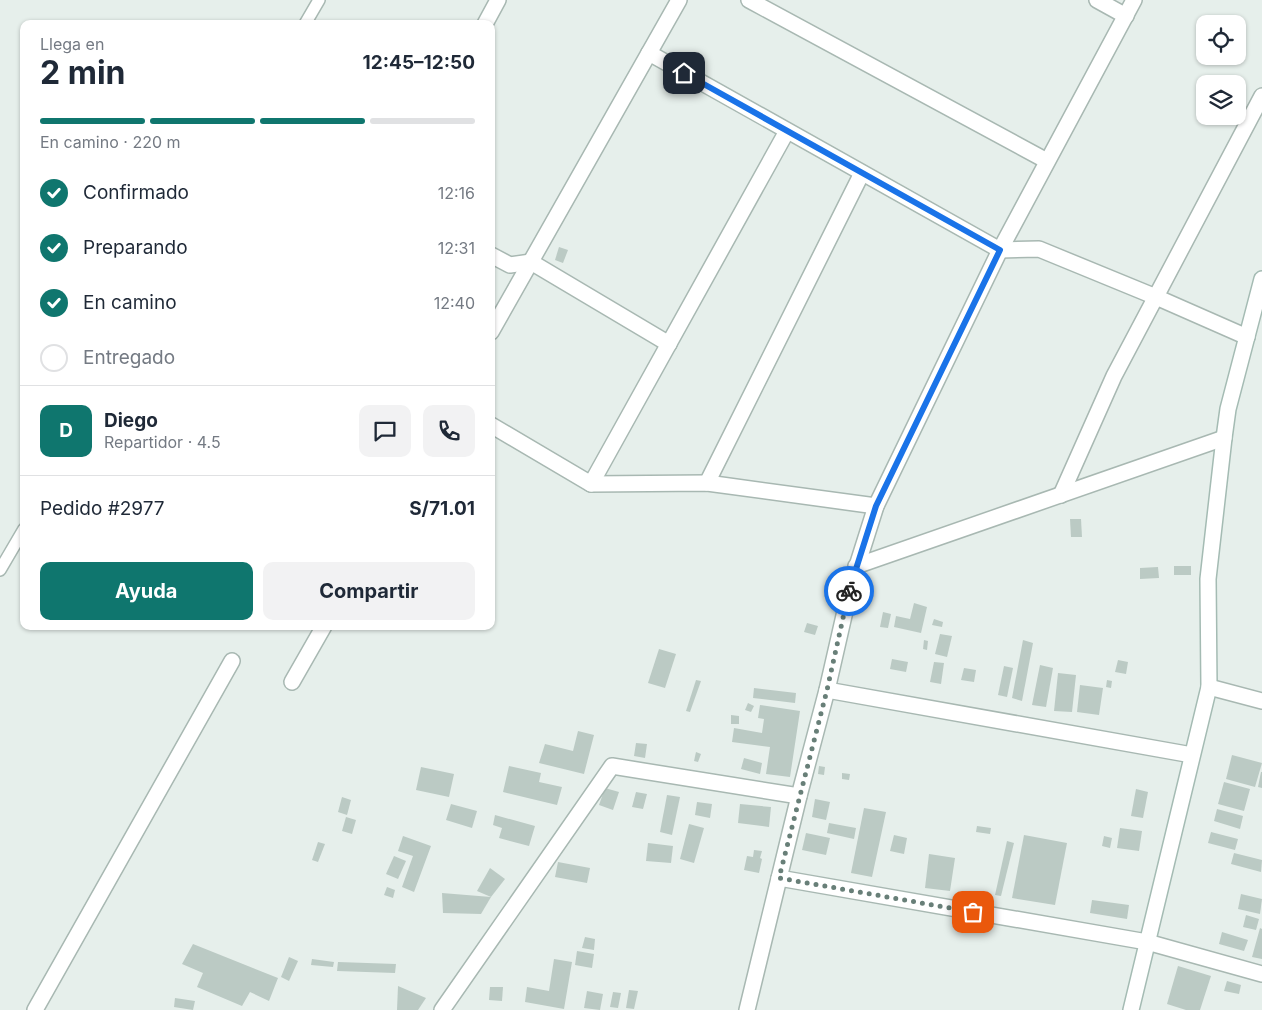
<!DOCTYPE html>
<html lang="es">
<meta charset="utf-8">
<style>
:root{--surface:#fff;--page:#f2f2f3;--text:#1f2937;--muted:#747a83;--line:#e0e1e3;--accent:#0f766e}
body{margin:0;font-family:Inter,sans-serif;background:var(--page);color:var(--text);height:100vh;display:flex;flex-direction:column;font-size:19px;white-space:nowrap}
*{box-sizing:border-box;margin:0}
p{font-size:16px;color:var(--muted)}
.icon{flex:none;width:28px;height:28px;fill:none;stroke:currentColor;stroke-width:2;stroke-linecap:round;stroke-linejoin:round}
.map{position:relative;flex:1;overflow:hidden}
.drawer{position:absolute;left:20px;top:20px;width:475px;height:610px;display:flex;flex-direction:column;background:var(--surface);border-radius:10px;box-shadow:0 1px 4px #0004}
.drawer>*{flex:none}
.fabs{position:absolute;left:1196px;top:15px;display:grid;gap:10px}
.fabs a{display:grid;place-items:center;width:50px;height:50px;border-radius:10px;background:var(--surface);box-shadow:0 1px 4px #0004;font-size:25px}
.pin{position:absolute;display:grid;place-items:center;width:42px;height:42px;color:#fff;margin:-21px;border-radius:10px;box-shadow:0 2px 8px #0006}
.courier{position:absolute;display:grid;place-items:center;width:50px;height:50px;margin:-25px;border:4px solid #1a73e8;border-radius:50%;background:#fff;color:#222;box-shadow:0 1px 6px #0007}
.overview em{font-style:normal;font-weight:700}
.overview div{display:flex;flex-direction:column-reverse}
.overview{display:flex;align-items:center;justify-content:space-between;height:85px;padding:0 20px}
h1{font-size:32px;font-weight:700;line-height:38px}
.bar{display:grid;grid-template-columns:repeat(4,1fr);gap:8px 5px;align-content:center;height:60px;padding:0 20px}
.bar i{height:6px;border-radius:4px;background:var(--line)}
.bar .active{background:var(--accent)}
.bar p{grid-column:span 4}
.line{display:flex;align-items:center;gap:12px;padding:0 20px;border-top:1px solid var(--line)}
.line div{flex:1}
.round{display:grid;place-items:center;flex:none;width:52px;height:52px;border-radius:10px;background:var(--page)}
ol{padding:0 20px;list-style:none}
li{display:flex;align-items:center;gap:15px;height:55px}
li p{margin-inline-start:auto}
li .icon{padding:5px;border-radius:50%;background:var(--accent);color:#fff;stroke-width:4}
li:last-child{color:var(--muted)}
li i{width:28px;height:28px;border:2px solid var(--line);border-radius:50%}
.cta{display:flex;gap:10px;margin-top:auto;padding:10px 20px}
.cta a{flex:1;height:58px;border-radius:10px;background:var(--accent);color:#fff;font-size:20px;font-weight:700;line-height:58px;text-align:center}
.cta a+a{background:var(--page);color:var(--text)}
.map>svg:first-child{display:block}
.building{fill:#bbcac4}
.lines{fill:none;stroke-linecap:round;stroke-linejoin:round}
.lane-casing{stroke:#a8b8b2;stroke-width:14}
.street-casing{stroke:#a8b8b2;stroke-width:18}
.secondary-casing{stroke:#a4bbb3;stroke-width:18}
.lane{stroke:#fff;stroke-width:11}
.street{stroke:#fff;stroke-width:15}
.secondary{stroke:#fff;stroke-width:15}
.done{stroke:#687f78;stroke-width:5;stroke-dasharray:0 9}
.route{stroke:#1a73e8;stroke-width:6}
</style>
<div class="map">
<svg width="1262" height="1010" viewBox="0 0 1262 1010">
<rect width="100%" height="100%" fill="#e6efeb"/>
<g class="building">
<polygon points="559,247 568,250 563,263 555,260"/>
<polygon points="1070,519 1081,519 1082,537 1071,537"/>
<rect x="1174" y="566" width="17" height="9"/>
<polygon points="1158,567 1159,578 1140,579 1140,568"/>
<polygon points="914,603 927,607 921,633 894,627 896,616 910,619"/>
<polygon points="883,612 891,614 888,628 880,627"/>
<polygon points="934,619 943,622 942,627 932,625"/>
<polygon points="807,623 818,626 815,635 804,632"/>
<polygon points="940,634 952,636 947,657 935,654"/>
<polygon points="924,640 928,641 927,650 923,649"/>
<polygon points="1023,640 1033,643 1022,701 1012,698"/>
<polygon points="659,649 676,654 665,688 648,683"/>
<polygon points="892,659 908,662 906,672 890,669"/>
<polygon points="1118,660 1128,662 1126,674 1115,672"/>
<polygon points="934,662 944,663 941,684 930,682"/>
<polygon points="1040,665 1053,668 1046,707 1032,705"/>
<polygon points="1004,666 1013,668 1007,697 998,695"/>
<polygon points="964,668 976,670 974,682 961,680"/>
<polygon points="1058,673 1076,675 1072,712 1054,711"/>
<polygon points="696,680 701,681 690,712 686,711"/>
<polygon points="1107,680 1112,681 1111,688 1106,687"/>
<polygon points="1080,685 1103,688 1099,715 1077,712"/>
<polygon points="754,688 796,693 795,703 753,698"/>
<polygon points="748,703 754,706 751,712 745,710"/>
<polygon points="760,705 800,711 790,777 766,774 770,747 732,742 734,728 762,733 764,719 758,718"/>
<polygon points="731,715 739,716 739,724 731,724"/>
<polygon points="578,731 594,735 584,774 539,763 545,744 573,751"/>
<polygon points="636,743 647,744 645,758 634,756"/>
<polygon points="696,752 701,754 698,762 694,761"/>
<polygon points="1232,755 1262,763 1255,787 1226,779"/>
<polygon points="744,758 762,763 760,774 741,769"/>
<polygon points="509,766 541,773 539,782 562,787 557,805 503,792"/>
<polygon points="819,766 825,767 824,775 818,774"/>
<polygon points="421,767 454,774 449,797 416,790"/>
<polygon points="1261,772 1262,772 1262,788 1258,787"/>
<polygon points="842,773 850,774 849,780 842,779"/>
<polygon points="1224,782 1250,789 1244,811 1218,804"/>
<polygon points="605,788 619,792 613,810 599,805"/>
<polygon points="1136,789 1148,792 1143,818 1131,816"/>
<polygon points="636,792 647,794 643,809 632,807"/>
<polygon points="667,795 680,797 672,835 660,832"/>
<polygon points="342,797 351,800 347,815 338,812"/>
<polygon points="815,799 830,802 826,820 812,817"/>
<polygon points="697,802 712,804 710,818 695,815"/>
<polygon points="451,804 477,811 472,828 446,820"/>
<polygon points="740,804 771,807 769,827 738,823"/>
<polygon points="864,808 886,812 872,877 851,873"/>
<polygon points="1217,809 1243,816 1240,829 1214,821"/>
<polygon points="495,815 535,826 529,846 499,838 502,828 493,825"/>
<polygon points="346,817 356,820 352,834 342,831"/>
<polygon points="829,823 856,828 854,839 827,833"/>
<polygon points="689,824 704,828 694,863 680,859"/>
<polygon points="977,826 991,828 990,834 976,832"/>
<polygon points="1120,828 1142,831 1139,851 1117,848"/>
<polygon points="1211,832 1238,839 1235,850 1208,843"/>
<polygon points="806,833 830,838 826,855 802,850"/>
<polygon points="894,835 907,838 904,854 890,851"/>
<polygon points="1024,835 1067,843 1055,905 1012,898"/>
<polygon points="403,836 431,846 414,892 402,887 413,856 398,851"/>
<polygon points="1104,836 1112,838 1110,848 1102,846"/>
<polygon points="1007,841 1014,843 1001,896 995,895"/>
<polygon points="318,842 325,844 318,862 312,860"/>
<polygon points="648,843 673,846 671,863 646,861"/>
<polygon points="754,850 762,851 760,858 762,859 759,873 744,870 747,856 753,857"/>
<polygon points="1234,853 1262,860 1261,872 1231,864"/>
<polygon points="929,854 955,858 950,891 925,888"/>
<polygon points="394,856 406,861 398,879 386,874"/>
<polygon points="558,862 590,868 587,883 555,877"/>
<polygon points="490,868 505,879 491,897 477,891"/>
<polygon points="387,887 395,890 393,898 384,895"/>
<polygon points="442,893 491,897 481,914 443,913"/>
<polygon points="1241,894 1262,899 1260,914 1238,909"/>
<polygon points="1092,900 1129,905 1127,919 1090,913"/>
<polygon points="1246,915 1259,919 1256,930 1243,927"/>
<polygon points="1260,928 1262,929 1262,959 1252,957"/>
<polygon points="1222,932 1248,940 1244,951 1219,944"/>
<polygon points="585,937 595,939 594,950 582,948"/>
<polygon points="193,944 278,978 269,1001 250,992 242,1006 197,987 203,973 182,964"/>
<polygon points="577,951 594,954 592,968 575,965"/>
<polygon points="289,957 298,961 289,981 281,977"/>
<polygon points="312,959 334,962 333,967 311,965"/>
<polygon points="554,959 572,962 564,1009 525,1002 527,987 549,991"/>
<polygon points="338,962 396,964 395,973 337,971"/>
<polygon points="1178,966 1211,976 1200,1010 1186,1010 1167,1004"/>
<polygon points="1227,981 1241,985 1239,994 1224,991"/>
<polygon points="398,986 426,998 418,1010 397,1010"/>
<polygon points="490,987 503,987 502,1001 489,1000"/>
<polygon points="629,990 638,991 634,1009 626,1008"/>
<polygon points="587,991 603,994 600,1010 584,1008"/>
<polygon points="613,992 621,993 618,1008 610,1007"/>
<polygon points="175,998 195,1001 193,1010 174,1007"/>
</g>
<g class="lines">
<defs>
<g id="lane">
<polyline points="305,24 319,0"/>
<polyline points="0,570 24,529"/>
</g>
<g id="street">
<polyline points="749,0 1047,161"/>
<polyline points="1097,0 1126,16"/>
<polyline points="485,24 498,0"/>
<polyline points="649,53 1000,250 1039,249 1156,297 1247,337"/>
<polyline points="491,255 510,265 531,262 669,344"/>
<polyline points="491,332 679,0"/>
<polyline points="491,425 591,484 707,483 876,506"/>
<polyline points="707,483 862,173"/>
<polyline points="591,484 787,131"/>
<polyline points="1061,495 1114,376 1262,96"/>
<polyline points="856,566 1224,438"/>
<polyline points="292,682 324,626"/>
<polyline points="1209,687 1262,701"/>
<polyline points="827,690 1192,755"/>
<polyline points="779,878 1147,942 1262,974"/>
<polyline points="35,1010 232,661"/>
<polyline points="442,1010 612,766 799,796"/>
<polyline points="747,1010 799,796 827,690 851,585 876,506 1000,250 1134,0"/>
</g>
<polyline id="secondary" points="1131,1010 1209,687 1208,579 1224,438 1228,409 1262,279"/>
</defs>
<use href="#lane" class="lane-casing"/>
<use href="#street" class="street-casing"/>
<use href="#secondary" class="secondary-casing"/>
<use href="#lane" class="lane"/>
<use href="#street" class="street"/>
<use href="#secondary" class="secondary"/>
</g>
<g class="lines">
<polyline class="done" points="849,591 827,690 779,878 973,912"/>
<polyline class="route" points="684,73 1000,250 876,506 849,591"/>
</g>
</svg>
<div class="fabs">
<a><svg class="icon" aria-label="locate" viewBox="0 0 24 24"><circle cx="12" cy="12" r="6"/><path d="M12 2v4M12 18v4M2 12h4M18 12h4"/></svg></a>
<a><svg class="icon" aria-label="layers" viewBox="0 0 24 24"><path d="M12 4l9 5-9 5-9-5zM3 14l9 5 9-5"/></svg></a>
</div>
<div class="pin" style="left:973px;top:912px;background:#ea580c"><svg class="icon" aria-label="bag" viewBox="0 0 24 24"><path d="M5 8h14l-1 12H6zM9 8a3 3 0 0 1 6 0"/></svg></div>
<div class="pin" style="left:684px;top:73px;background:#1f2937"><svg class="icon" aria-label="home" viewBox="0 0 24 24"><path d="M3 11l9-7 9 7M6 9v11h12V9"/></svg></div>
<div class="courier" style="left:849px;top:591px"><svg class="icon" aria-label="bike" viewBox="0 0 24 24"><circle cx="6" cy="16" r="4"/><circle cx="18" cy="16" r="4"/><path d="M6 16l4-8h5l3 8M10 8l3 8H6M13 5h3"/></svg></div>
<section class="drawer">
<div class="overview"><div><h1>2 min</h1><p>Llega en</p></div><em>12:45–12:50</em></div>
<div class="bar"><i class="active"></i><i class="active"></i><i class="active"></i><i></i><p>En camino · 220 m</p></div>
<ol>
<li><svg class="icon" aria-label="check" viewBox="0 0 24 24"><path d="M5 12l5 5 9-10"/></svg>Confirmado<p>12:16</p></li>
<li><svg class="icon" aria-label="check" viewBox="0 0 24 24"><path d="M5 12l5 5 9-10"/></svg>Preparando<p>12:31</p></li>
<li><svg class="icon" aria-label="check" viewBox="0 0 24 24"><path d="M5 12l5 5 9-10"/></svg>En camino<p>12:40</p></li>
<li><i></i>Entregado</li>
</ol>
<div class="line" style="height:90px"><b class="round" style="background:var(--accent);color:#fff">D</b><div><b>Diego</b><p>Repartidor · 4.5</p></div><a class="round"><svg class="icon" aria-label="chat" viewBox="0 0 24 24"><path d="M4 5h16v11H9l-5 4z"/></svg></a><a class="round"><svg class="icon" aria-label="phone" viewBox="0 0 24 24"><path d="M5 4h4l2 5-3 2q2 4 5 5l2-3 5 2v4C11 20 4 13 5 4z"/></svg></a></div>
<div class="line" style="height:65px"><div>Pedido #2977</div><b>S/71.01</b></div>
<div class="cta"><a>Ayuda</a><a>Compartir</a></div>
</section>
</div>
